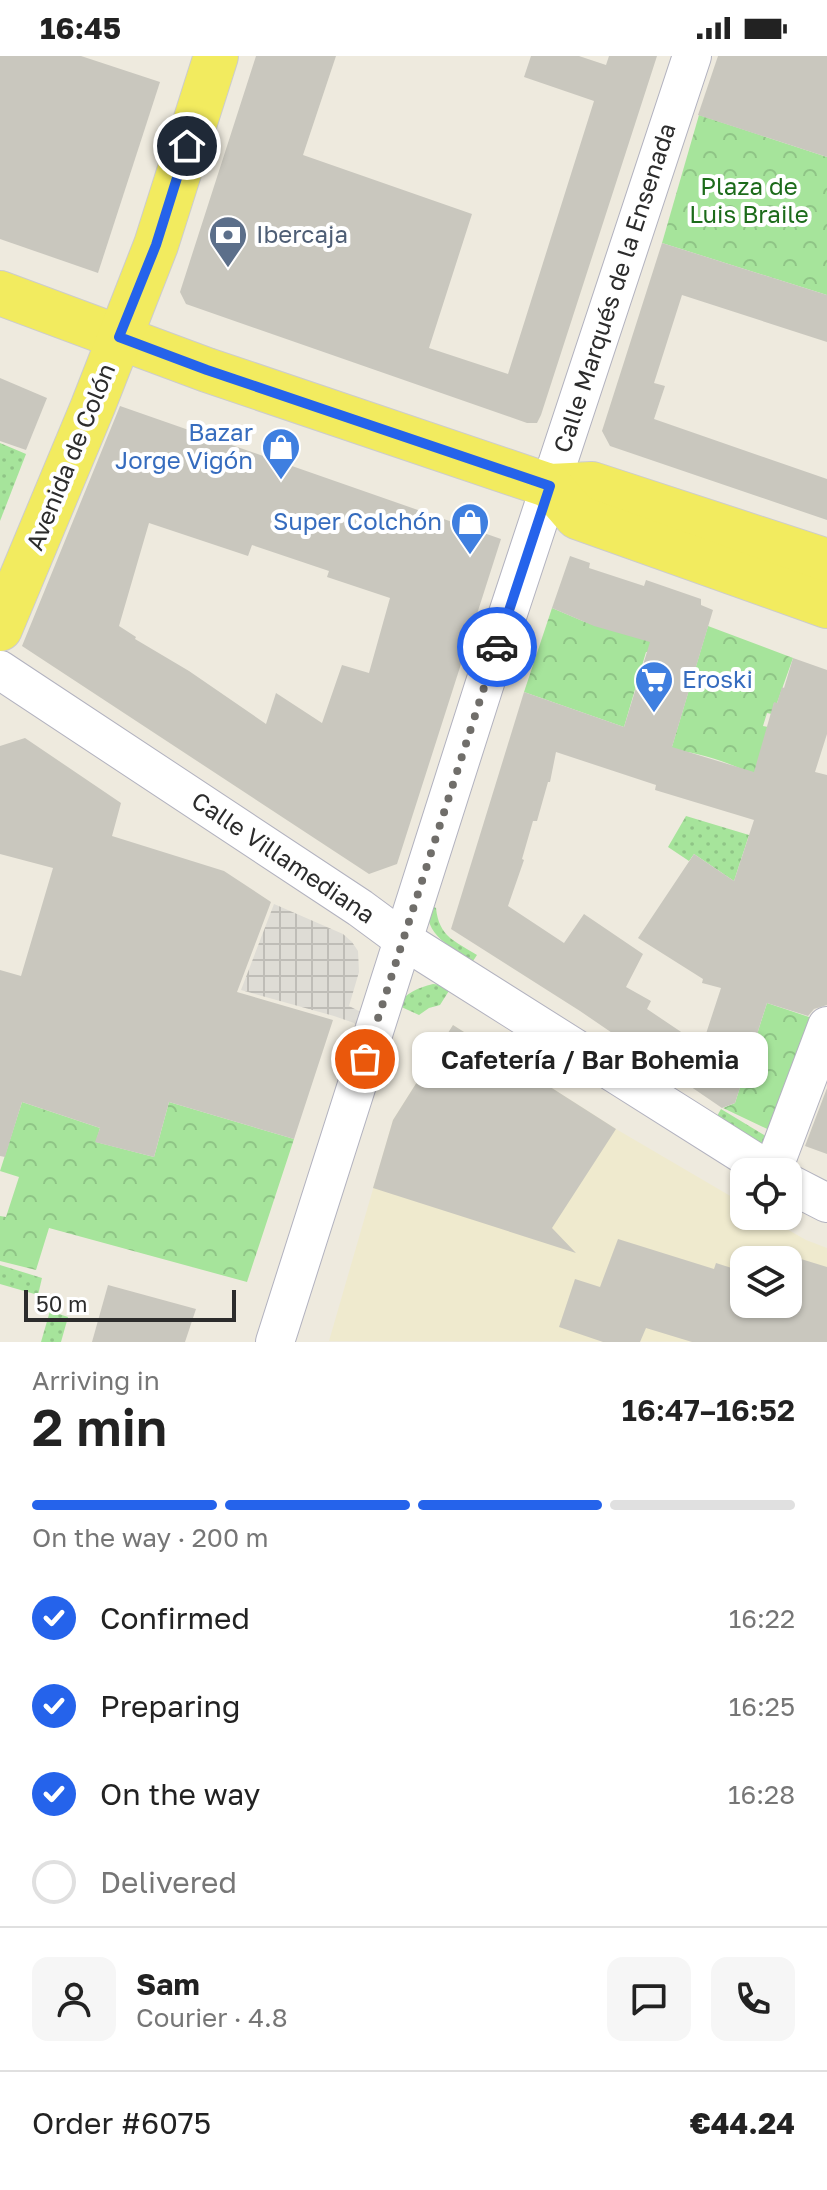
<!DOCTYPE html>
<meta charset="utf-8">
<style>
:root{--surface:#fff;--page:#f6f6f6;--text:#222;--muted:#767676;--line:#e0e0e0;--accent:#2563eb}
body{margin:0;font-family:"Golos Text",sans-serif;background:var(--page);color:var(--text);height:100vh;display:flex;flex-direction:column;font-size:30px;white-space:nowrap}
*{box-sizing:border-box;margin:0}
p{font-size:26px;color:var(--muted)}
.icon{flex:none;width:44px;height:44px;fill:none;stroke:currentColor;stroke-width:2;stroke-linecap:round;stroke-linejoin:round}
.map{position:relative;height:1286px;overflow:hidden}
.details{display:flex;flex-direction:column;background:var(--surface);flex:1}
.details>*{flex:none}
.buttons{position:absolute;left:730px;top:1102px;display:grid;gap:16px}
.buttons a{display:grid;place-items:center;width:72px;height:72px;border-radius:16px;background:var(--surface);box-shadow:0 2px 6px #0004;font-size:40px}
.scale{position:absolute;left:24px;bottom:20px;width:212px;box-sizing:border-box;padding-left:8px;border:4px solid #2c2c2c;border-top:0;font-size:22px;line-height:28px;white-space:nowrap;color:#2c2c2c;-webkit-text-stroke:6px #fff;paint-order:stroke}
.pin{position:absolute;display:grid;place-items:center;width:68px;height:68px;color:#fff;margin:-34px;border:4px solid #fff;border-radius:50%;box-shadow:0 2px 8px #0007}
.courier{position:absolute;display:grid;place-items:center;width:80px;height:80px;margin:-40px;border:6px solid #2563eb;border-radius:50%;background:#fff;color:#222;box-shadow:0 2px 10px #0007}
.bubble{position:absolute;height:56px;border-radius:16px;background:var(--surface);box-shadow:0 2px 6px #0004;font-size:26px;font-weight:600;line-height:56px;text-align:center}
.head em{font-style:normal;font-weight:600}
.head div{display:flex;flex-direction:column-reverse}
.head{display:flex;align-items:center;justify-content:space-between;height:136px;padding:0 32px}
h1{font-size:52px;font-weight:600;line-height:60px}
.bar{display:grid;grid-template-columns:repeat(4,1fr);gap:12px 8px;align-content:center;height:96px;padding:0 32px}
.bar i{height:10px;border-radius:6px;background:var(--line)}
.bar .selected{background:var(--accent)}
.bar p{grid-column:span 4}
.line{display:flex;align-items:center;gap:20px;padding:0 32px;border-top:2px solid var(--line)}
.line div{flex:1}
.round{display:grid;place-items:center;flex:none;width:84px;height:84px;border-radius:16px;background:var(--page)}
ol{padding:0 32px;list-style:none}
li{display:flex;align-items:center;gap:24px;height:88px}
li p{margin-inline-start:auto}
li .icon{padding:8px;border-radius:50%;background:var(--accent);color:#fff;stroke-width:4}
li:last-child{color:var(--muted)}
li i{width:44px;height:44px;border:4px solid var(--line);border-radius:50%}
.status{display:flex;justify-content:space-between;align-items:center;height:56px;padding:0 40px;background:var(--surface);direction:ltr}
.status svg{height:22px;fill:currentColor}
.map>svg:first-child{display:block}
.education{fill:#efeace;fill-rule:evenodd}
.grass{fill:url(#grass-dots)}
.park{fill:url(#park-crowns)}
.plaza{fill:url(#plaza-grid)}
.building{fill:#c9c7be;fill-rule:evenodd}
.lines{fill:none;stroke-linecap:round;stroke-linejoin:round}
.minor-casing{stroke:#b2b2bf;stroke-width:40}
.major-casing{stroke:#ccc;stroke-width:46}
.minor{stroke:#fff;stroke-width:38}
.major{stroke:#f2eb5f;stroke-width:44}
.done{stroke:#706e6a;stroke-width:8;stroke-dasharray:0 14.4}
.route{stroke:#2563eb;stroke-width:10}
.labels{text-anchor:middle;stroke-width:8;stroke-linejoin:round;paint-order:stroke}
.park-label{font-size:24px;fill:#1c6b1a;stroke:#fff}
.service-label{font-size:24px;fill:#4e5e75;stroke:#fff;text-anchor:start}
.street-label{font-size:24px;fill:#2c2c2c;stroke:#fff}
.shop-label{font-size:24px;fill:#366cbe;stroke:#fff;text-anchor:end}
</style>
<div class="status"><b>16:45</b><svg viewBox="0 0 49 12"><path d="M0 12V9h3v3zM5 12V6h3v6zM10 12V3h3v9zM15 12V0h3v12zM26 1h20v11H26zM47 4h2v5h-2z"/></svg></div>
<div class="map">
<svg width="827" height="1286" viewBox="0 0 827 1286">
<defs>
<pattern id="grass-dots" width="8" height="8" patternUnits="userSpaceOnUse" patternTransform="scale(2)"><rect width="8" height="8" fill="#a6e49b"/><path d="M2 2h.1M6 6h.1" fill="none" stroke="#8fc486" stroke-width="1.8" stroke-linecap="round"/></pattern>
<pattern id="park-crowns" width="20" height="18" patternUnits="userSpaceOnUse" patternTransform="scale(2)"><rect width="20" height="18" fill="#a6e49b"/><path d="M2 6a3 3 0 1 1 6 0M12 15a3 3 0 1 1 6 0" fill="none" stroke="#8fc486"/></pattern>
<pattern id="plaza-grid" width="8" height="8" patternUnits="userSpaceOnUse" patternTransform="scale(2)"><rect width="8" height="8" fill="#dedcd5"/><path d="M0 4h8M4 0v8" fill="none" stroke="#bfbdb7"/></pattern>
</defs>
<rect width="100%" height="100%" fill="#eeeade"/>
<path class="education" d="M453,969L616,1073L744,1148V1160H764L806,1184L827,1192V1286L329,1285L393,1064ZM744,1204H788V1248H744Z"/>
<g class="grass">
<polygon points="0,387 26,398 0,465"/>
<polygon points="686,760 749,779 734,825 694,798 689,805 668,791"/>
<path d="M428,848L436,852C439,881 455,885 477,899L473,905C451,891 423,879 428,848Z"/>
<path d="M433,928L452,930L440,949L429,952L419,959L397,949C408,936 417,932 433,928Z"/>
<polygon points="721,1053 779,1088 776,1097 716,1062"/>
<polygon points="0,1209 42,1222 38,1239 0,1228"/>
<polygon points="50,1255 68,1261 61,1286 41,1286"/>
</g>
<g class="park">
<polygon points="699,59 827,101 827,239 662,187"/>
<polygon points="552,552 585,566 650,582 650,596 646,596 624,671 524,636"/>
<path d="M708,570L793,602L777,647H774L772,658L767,657L763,670L768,671L757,721C735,708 696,695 671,694Z"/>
<polygon points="767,947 827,967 797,1087 723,1052 735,1047"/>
<polygon points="22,1046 100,1072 96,1086 154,1101 169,1046 294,1083 247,1226 49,1172 36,1214 0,1205 0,1160 6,1161 19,1121 0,1115"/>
</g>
<polygon class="plaza" points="274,848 343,878 352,886 358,895 359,916 349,950 377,964 374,974 334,960 241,934"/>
<g class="building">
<polygon points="0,0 81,0 160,26 98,217 0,183"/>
<polygon points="256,0 336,0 303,99 472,158 429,292 508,318 594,45 524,21 531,0 579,0 606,9 609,0 657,0 541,359 537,367 527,367 186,248 180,236"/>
<polygon points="718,0 827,0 827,101 698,59"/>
<polygon points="662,187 827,239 827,286 682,239 654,327 665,330 654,363 827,423 827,464 610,390 602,375"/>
<polygon points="0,322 47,342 26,394 0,385"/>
<path d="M120,350L501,483L397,808L369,818L22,590ZM149,467L248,500L252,489L329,515L327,521L390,542L369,617L342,609L322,667L276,637L266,668L189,615L135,583L136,581L119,570Z"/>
<path d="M570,500L590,507L589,512L644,530L646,524L701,543V549L713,554L672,691L754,716L774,646L777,647L782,631L784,632L793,602L827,614V678L815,716L827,719V949L814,953L808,960L767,947L735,1047L722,1052L580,955L451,873L524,636L624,671L650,586L594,570L552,552ZM556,696L656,729L655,734L754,764L734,825L694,798L638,882L703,923L702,927L721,932L702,990L647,953L651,945L626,931L643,898L584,858L564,887L508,850L524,804L522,803L533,765H537L548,726H550Z"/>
<polygon points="25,682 121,747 112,780 224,815 271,846 237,936 333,964 294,1083 169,1046 154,1101 95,1086 100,1072 22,1046 5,1101 0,1100 0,914 21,920 53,812 0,798 0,690"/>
<polygon points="453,969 616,1073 552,1172 576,1197 373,1132 393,1064"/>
<polygon points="827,1032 827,1098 805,1090"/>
<polygon points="618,1183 714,1213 716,1207 744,1216 744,1248 788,1248 788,1199 827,1211 827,1286 692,1286 646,1272 640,1286 603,1286 559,1271 575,1223 600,1231"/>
<polygon points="108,1229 196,1253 185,1286 92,1286"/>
</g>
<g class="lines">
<defs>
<g id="minor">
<polyline points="0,614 360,852 402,883 771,1116"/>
<polyline points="772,1116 827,970"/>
<polyline points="788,1127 827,1147"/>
<polyline points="275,1286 484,630 692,0"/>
</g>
<g id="major">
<polyline points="0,237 207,314 550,430 592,428 827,505"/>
<polyline points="550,430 577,461 827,550"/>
<polyline points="0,573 93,350 156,189 216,0"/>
</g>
</defs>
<use href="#minor" class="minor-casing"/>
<use href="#major" class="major-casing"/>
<use href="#minor" class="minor"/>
<use href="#major" class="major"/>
</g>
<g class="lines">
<polyline class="done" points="365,1003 497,591"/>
<polyline class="route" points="187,90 156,189 119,281 207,314 550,430 497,591"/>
</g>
<defs>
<symbol id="bank-pin" viewBox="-11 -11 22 30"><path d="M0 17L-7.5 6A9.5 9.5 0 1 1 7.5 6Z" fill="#5c6f8a" stroke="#fff"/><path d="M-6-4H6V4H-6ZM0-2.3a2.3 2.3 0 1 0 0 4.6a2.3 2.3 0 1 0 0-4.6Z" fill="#fff"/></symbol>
<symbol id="shop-pin" viewBox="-11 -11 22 30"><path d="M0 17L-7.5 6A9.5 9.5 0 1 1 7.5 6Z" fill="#3f7fe0" stroke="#fff"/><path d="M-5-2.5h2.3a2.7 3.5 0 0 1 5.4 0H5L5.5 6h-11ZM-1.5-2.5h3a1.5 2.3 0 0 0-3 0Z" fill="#fff"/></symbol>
<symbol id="supermarket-pin" viewBox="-11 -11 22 30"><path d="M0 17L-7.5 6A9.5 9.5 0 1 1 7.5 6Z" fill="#3f7fe0" stroke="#fff"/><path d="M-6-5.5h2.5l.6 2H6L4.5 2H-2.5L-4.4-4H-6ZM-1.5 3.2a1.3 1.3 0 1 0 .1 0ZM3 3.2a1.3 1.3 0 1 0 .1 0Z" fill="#fff"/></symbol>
</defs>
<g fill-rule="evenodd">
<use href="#bank-pin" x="206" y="157" width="44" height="60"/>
<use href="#shop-pin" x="259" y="369" width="44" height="60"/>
<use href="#shop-pin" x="448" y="444" width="44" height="60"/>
<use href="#supermarket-pin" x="632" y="602" width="44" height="60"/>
</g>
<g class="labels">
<g class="park-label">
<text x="749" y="139">Plaza de<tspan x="749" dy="28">Luis Braile</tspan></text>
</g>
<g class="service-label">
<text x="256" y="187">Ibercaja</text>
</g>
<g class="street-label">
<text transform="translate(615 232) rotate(-72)" y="8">Calle Marqués de la Ensenada</text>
<text transform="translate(71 401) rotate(-68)" y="8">Avenida de Colón</text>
<text transform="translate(283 802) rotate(34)" y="8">Calle Villamediana</text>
</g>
<g class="shop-label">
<text x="253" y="385">Bazar<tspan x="253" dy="28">Jorge Vigón</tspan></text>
<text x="442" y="474">Super Colchón</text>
<text x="682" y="632" text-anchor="start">Eroski</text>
</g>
</g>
</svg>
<div class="buttons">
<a><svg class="icon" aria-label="locate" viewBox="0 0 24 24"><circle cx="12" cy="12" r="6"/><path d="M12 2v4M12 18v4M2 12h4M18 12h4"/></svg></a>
<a><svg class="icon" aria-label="layers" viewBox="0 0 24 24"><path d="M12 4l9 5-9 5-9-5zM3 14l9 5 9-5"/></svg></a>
</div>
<div class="scale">50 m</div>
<div class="pin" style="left:365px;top:1003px;background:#ea580c"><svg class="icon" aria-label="bag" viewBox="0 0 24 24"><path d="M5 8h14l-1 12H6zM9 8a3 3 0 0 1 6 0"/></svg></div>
<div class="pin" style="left:187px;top:90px;background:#1f2937"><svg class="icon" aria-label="home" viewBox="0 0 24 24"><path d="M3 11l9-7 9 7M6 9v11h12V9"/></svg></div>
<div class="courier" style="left:497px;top:591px"><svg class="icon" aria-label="car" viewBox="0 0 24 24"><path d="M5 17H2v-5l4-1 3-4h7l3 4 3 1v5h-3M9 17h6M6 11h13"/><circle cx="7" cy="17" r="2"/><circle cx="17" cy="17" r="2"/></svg></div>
<div class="bubble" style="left:412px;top:976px;width:356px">Cafetería / Bar Bohemia</div>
</div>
<section class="details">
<div class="head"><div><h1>2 min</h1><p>Arriving in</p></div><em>16:47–16:52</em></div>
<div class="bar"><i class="selected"></i><i class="selected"></i><i class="selected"></i><i></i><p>On the way · 200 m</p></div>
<ol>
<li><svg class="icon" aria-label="check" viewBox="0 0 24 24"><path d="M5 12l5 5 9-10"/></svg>Confirmed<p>16:22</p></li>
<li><svg class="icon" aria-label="check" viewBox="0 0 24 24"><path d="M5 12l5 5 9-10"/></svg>Preparing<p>16:25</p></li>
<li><svg class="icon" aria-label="check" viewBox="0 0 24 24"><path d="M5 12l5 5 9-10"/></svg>On the way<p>16:28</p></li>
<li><i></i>Delivered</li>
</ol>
<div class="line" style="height:144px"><a class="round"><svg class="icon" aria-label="person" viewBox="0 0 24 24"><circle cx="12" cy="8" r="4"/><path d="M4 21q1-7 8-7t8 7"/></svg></a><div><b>Sam</b><p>Courier · 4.8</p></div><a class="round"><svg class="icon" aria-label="chat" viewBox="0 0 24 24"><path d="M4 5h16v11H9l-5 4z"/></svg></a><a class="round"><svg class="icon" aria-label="phone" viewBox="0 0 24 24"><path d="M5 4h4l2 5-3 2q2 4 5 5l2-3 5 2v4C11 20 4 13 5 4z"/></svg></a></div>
<div class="line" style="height:104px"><div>Order #6075</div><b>€44.24</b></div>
</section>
